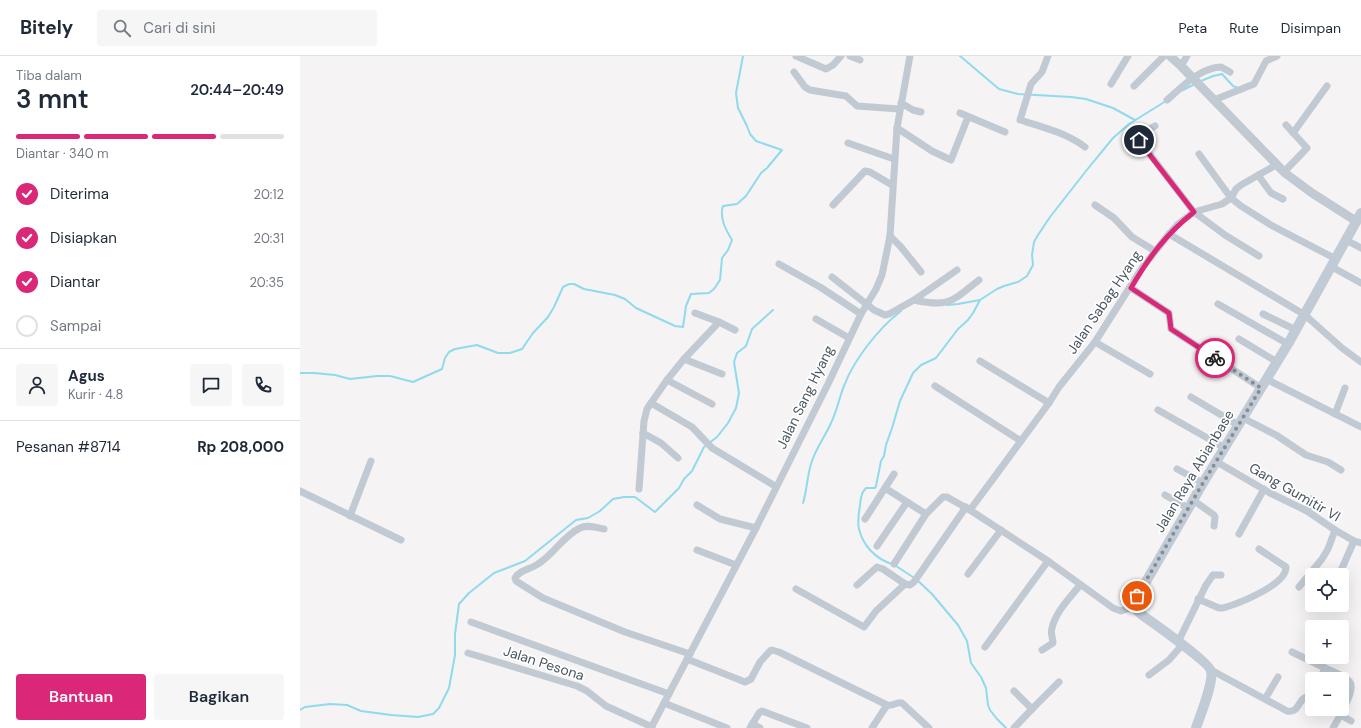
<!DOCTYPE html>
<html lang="id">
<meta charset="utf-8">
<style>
:root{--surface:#fff;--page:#f6f6f7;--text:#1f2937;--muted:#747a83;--line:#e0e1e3;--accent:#db2777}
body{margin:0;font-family:"DM Sans",sans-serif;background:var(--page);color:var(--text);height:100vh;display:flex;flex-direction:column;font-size:15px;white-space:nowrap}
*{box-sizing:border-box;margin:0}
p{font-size:13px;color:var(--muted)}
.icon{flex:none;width:22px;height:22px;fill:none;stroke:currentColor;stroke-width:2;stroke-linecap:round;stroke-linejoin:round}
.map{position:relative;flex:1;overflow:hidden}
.side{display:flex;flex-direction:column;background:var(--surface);width:300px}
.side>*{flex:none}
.buttons{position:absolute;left:1005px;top:512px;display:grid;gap:8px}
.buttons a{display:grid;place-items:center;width:44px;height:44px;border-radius:4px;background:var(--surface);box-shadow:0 4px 16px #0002;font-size:20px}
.pin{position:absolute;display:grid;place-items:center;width:34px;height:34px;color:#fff;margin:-17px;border:2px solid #fff;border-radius:50%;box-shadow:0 1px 4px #0007}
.courier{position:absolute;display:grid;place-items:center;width:40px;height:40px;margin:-20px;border:3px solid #db2777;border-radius:50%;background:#fff;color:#222;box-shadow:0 1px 5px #0007}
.summary em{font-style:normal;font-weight:600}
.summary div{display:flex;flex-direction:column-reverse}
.summary{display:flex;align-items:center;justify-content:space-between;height:68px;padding:0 16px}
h1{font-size:26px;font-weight:600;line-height:30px}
.bar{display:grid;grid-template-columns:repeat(4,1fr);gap:6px 4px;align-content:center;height:48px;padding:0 16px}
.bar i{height:5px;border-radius:3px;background:var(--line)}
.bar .active{background:var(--accent)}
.bar p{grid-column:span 4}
.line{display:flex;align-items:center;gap:10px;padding:0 16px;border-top:1px solid var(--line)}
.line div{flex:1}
.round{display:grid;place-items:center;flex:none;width:42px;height:42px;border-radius:4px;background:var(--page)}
ol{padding:0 16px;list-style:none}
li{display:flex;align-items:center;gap:12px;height:44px}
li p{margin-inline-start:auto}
li .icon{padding:4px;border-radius:50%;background:var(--accent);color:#fff;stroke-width:4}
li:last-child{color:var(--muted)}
li i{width:22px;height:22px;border:2px solid var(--line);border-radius:50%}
.button{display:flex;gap:8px;margin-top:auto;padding:8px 16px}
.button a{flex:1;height:46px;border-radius:4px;background:var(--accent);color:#fff;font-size:16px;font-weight:600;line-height:46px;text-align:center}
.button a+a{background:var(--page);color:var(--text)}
header{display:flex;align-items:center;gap:24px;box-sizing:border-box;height:56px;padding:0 20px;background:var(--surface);border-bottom:1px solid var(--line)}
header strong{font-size:19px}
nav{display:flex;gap:22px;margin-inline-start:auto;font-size:14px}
.search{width:280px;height:36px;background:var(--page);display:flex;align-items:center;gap:10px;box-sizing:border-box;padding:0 14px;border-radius:4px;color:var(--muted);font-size:15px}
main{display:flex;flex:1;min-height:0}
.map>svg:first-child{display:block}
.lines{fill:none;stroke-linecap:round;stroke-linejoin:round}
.stream{stroke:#90daee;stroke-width:2}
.minor{stroke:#c1cad2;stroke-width:7}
.tertiary{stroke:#c1cad2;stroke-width:9}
.secondary{stroke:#c1cbd6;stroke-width:10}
.done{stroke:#868d94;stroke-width:4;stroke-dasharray:0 7.2}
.route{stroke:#db2777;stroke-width:5}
.labels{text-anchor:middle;stroke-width:3.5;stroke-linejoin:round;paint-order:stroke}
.street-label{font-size:14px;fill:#4a5661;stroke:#fff}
</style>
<header>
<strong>Bitely</strong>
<div class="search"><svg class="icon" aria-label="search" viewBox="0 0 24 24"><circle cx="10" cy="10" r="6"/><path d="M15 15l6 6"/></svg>Cari di sini</div>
<nav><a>Peta</a><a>Rute</a><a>Disimpan</a></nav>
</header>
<main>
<section class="side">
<div class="summary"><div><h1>3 mnt</h1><p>Tiba dalam</p></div><em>20:44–20:49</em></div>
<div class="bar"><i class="active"></i><i class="active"></i><i class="active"></i><i></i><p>Diantar · 340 m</p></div>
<ol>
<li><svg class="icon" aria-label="check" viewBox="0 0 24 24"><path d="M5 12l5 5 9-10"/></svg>Diterima<p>20:12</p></li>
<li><svg class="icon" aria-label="check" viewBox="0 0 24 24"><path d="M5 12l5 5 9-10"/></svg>Disiapkan<p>20:31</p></li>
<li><svg class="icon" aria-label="check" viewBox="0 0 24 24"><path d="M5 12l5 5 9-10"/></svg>Diantar<p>20:35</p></li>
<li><i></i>Sampai</li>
</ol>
<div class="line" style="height:72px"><a class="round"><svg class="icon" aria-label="person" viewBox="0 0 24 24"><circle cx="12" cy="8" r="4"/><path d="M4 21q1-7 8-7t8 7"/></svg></a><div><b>Agus</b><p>Kurir · 4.8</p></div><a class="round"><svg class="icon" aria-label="chat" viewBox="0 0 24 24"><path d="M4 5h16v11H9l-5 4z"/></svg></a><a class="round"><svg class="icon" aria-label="phone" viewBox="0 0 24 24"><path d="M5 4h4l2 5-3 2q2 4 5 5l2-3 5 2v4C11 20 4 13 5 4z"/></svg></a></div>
<div class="line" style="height:52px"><div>Pesanan #8714</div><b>Rp 208,000</b></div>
<div class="button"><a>Bantuan</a><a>Bagikan</a></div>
</section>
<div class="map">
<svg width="1061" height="672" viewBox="0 0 1061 672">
<rect width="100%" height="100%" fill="#f5f3f3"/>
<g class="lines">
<g class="stream">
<polyline points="660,0 699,33 718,38 771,41 786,43 813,52 835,64"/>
<polyline points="901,25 913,20 922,18 933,30 938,32"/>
<polyline points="881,35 895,28"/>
<polyline points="647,249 658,248 680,244 697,233 704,230 718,226 727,220 733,209 732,199 734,186 738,179 750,161 786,115 813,82 829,68 866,45"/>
<path d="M0,317H14L35,319L50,323L77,320H90L113,326L142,313L145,302L149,296L155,293L177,289L198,297H210L222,293L233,277L248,261L254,251L263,231L269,228H274L284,233L315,239L325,243L336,252L375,270L383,271L386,250L391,238L409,237L414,233L420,224L422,202L428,194L432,184C426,174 419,162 423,150L437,148L446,140L461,117L467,112L482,94L456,85L450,78L447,70L438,52L436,37L443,0"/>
<path d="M503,447C507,434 507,421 511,408C515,393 525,381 531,367C537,355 539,342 544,330C554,303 579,272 601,255"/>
<path d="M592,508C576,503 563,490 559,473C557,465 559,457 560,449C561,442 561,437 566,432H575L576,430L581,405L584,400L586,389L592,372L600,345L613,317L621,309L636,302L658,273L668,264L673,257L680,244"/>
<polyline points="596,510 616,523 632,538 658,569 667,585 671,607 681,621 686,632 688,649 690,654 697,663 706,672"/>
<polyline points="0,654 5,651 30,648 47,649 61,655 91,659 118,661 133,658 139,652 149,632 155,599 155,578 159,548 169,537 194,517 225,505 276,464 288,462 300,455 313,443 324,441 335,441 355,456 379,432 384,423 392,415 404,391 417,381 428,367 436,352 439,337 434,306 437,297 446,290 452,273 473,254"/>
</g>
<g class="minor">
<polyline points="496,0 526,13 533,9 541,0"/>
<polyline points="550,0 560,4"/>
<path d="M748,0L742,16L731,28L720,64C743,71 766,77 785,91"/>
<polyline points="881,10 887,0"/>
<polyline points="494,16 505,31 510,34 546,40 557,50 599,53"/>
<polyline points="811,28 828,0"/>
<polyline points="834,30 864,0"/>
<path d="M867,44C882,31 899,12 921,11L930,16"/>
<polyline points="914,44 954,28 966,5 977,0"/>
<polyline points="601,47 613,54 621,56"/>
<polyline points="660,57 705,76"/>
<polyline points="855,70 840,79 839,84 894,156 925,179 959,200"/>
<polyline points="597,72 632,95 651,104 668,61"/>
<polyline points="993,77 1027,30"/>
<polyline points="548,87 594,103"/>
<polyline points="899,98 931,142 941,150 971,169 1036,203"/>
<polyline points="984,116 1007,92 986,69"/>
<polyline points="958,119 971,137 983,143"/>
<polyline points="533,149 565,115 570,116 592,129"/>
<polyline points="795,149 814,162 832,181 855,195"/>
<polyline points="869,178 1005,259 1042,292 1061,306"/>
<polyline points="590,180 601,191 621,216"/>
<polyline points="1046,184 1061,192"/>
<polyline points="479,208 520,231 561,258"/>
<polyline points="1032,211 1061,227"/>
<path d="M532,221L574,254L585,259L589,258L614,244C650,252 652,245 679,224"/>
<polyline points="831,232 869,257 871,273 961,332"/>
<polyline points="614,244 657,214"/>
<polyline points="918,248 988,288"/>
<polyline points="395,257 419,266"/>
<polyline points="963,258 996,274"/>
<polyline points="516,263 549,282"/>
<polyline points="435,274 419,266 384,303 367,324 351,347 392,371 412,392 475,430"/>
<polyline points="939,283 977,306"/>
<polyline points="795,286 850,318"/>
<polyline points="384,303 422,318"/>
<polyline points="680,305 749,347"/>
<polyline points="966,323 1061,371"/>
<polyline points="367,324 412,348"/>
<polyline points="635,330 721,385"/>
<polyline points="891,341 938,369"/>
<polyline points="858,354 925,392"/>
<polyline points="1035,358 1045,332"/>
<polyline points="943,362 976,379 1006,399 1028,406 1041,414"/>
<polyline points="343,377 361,387 378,402"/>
<polyline points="917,406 970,437 1007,455 1035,474 1054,485 1061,487"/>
<polyline points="877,413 903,427"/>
<polyline points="585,432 594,418"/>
<polyline points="339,433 344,365 347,353 351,347"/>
<polyline points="0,435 101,484"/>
<polyline points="865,439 888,452"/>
<polyline points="893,444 914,459 915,461 914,470"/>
<polyline points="397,449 420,463 456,472"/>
<polyline points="670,454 749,347 759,331 795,286 842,212 869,178 878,168 894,156 922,148 931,142 936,133 941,129 976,109"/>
<polyline points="1007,455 1012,443"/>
<polyline points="50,460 71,405"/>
<polyline points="565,463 585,432 626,458"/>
<path d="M304,473C297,472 287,468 280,472C263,480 254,498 238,508C231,513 219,514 215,522L216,525L243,542L325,576L390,598"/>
<polyline points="939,478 964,433"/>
<polyline points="577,490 607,446"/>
<polyline points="397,494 436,509"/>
<polyline points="594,508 626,458 643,441 647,441 670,454 748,505 813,552 821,555 836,550"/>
<polyline points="668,518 701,474"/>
<polyline points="1039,519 1054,485"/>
<polyline points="557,529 577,511 583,513 605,528"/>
<polyline points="999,531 1022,503 1028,493 1035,474"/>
<polyline points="496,533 564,571 576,555 605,528 610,529 614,526 666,451"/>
<path d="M898,543L919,552H923C937,548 987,529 986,511L959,493"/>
<polyline points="171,566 369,638"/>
<polyline points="878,586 906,529 913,519 921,519"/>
<polyline points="685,591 748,505"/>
<path d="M742,594L753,587C753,582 750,577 752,572C756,555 770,542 780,529"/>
<polyline points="992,596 1025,612 1020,623"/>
<polyline points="168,597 277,630 287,635 306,650 352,671"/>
<polyline points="387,603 445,626 451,623 460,606 470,595 472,594 479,596 587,649 572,672"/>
<path d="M1025,612C1031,615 1046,620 1050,626C1056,634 1038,663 1033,672"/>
<path d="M911,614L987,655C997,657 997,649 1003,643C1005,641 1009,640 1012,638"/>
<polyline points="849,619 869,604 882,589"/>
<polyline points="714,635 732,653"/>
<polyline points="965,643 978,621"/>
<polyline points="364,647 427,672"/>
<path d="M587,649C594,651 596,645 602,647L629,672"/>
<polyline points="1041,659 1051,665"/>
<polyline points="452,668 460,672"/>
<polyline points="351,672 456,472 528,328 561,258 576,233 582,219 590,180 597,72 610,0"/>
<polyline points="450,672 459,657 462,655 507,672"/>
<polyline points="714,672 732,653 759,626"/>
</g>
<polyline class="tertiary" points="870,0 881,10 985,117 1012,137 1056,165"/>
<path class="secondary" d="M896,672C900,660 914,626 911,615C910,607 852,566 842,559L836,553V543L903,427L988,288L1061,157"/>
</g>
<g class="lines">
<polyline class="done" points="837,540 903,427 961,332 915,302"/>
<path class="route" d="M839,84L846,94L894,156C866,178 849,201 831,232L869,257L871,273L915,302"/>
</g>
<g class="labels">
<g class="street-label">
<text transform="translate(804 246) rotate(-56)" y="5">Jalan Sabag Hyang</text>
<text transform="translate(505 341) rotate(-64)" y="5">Jalan Sang Hyang</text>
<text transform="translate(894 415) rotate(-59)" y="5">Jalan Raya Abianbase</text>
<text transform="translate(995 436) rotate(30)" y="5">Gang Gumitir VI</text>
<text transform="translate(244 607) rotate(18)" y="5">Jalan Pesona</text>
</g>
</g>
</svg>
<div class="buttons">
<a><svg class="icon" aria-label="locate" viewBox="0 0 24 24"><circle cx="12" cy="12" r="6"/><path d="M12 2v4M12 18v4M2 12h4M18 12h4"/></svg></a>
<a>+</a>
<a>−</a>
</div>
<div class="pin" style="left:837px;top:540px;background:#ea580c"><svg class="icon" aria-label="bag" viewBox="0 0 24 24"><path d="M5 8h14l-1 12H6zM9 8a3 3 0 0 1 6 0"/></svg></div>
<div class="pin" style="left:839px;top:84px;background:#1f2937"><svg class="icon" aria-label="home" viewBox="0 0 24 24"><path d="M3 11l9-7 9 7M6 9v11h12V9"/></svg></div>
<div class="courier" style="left:915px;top:302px"><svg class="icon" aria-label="bike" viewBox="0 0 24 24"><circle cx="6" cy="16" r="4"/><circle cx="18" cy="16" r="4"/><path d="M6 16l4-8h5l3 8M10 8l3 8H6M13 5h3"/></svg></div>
</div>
</main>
